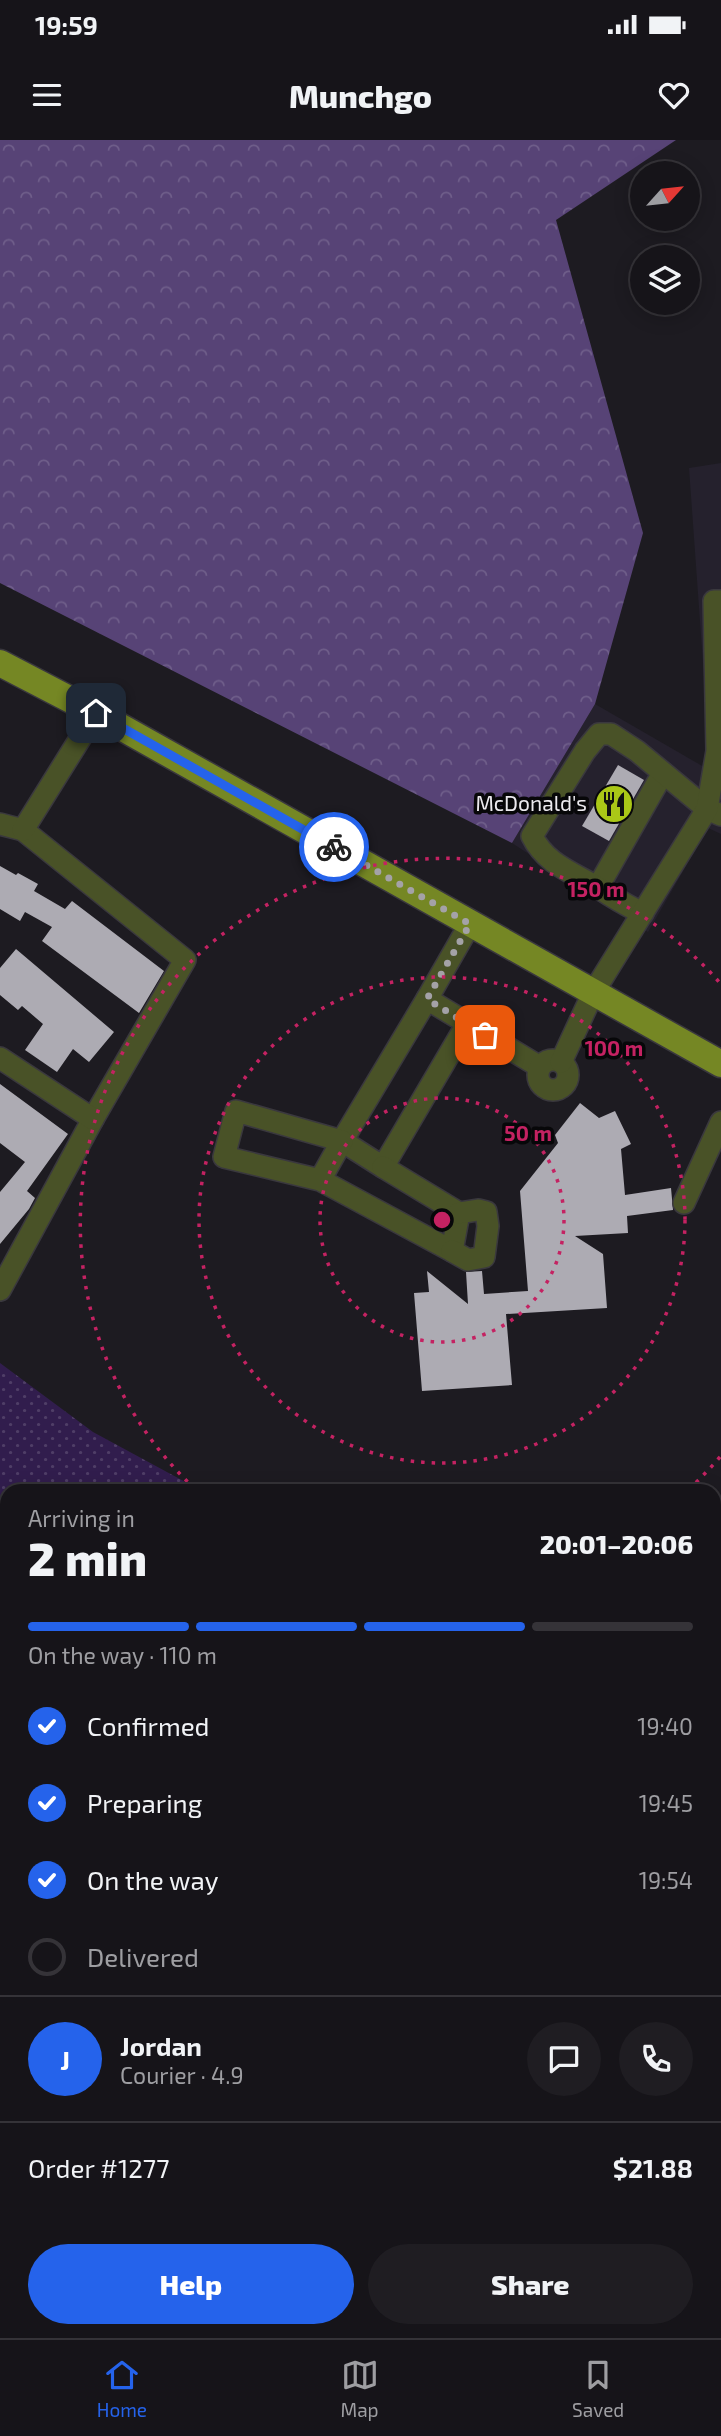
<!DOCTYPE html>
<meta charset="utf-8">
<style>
:root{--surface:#161419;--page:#1f1d22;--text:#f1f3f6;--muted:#9e9ea2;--line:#353338;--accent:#2563eb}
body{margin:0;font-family:"Exo 2",sans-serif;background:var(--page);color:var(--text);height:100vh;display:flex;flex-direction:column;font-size:26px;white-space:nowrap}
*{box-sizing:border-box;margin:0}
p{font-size:23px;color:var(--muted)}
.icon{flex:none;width:38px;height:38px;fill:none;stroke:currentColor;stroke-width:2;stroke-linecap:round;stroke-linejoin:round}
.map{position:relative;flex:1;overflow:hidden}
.panel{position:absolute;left:0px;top:1344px;width:721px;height:854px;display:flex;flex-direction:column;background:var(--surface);border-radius:21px 21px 0 0;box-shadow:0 4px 18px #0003,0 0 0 2px var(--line)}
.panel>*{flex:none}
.needle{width:46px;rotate:63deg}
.controls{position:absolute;left:630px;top:21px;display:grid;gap:14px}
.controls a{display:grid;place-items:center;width:70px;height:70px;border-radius:50%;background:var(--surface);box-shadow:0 4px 18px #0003,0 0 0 2px var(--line);font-size:35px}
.pin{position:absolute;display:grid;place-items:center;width:60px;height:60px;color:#fff;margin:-30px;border-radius:14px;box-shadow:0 4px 10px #0006}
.courier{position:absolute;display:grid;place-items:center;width:70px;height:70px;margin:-35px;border:5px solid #2563eb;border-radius:50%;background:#fff;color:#222;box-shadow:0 2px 9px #0007}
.overview em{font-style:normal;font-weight:800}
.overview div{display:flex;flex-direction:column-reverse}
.overview{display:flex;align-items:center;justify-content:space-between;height:119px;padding:0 28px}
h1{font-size:46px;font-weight:800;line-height:52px}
.bar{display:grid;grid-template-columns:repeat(4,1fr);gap:10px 7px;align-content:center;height:84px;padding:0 28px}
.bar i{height:9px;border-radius:5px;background:var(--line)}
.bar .current{background:var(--accent)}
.bar p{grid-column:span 4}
.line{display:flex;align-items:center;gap:18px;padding:0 28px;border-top:2px solid var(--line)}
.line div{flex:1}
.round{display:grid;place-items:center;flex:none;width:74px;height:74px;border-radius:37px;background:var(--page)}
ol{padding:0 28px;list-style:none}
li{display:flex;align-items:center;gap:21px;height:77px}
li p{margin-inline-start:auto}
li .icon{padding:7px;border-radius:50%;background:var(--accent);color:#fff;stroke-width:4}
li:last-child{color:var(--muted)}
li i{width:38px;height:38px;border:4px solid var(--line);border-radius:50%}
.button{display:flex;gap:14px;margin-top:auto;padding:14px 28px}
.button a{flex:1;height:80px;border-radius:42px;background:var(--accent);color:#fff;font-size:28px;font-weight:800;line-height:80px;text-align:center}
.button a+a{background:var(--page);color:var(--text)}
.status{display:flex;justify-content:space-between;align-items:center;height:49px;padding:0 35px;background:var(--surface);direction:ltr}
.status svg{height:19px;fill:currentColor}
header{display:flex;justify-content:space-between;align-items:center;height:91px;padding:0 28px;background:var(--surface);font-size:32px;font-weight:800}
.menu{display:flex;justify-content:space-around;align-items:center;height:98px;border-top:2px solid var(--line);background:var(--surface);font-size:19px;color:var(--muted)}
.menu a{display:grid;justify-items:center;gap:4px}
.menu .current{color:var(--accent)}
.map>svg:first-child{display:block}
.built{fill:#25212d}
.grass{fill:url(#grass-dots)}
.forest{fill:url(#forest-crowns)}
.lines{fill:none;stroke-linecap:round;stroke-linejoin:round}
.stream{stroke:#5b477b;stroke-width:5}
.building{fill:#adabb3}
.minor-casing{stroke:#3a383e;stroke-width:24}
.major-casing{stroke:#3a383e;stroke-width:29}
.minor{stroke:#495227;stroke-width:21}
.major{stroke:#758724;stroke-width:26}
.done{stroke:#a4a2a7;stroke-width:7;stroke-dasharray:0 12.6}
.route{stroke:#2563eb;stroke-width:9}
.ring{fill:none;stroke:#c42262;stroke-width:3.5;stroke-dasharray:3.5 7}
.labels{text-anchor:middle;stroke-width:7;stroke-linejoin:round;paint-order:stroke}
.poi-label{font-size:21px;fill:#eceaef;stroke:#070709;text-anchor:end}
.centre{fill:#c42262;stroke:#070709;stroke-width:3.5}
.ring-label{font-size:21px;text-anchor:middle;font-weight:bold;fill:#c42262;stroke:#070709;stroke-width:7;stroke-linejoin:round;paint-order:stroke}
</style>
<div class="status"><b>19:59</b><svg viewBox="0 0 49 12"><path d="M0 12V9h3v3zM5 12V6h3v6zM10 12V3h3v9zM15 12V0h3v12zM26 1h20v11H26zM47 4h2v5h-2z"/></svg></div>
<header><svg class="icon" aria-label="menu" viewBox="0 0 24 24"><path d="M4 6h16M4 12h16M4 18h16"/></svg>Munchgo<svg class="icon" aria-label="heart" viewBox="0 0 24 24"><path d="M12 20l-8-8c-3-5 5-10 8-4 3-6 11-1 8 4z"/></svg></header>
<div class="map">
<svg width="721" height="2198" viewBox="0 0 721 2198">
<defs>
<pattern id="grass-dots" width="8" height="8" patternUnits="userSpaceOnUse" patternTransform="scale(1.75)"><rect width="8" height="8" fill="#311d4d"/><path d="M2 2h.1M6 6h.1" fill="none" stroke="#4f3e67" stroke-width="1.8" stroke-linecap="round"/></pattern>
<pattern id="forest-crowns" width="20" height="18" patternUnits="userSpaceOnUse" patternTransform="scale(1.75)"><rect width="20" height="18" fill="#574376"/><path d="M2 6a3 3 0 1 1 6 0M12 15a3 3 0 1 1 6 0" fill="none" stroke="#6f5e8a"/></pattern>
</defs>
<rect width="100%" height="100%" fill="#1d1b21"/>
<polygon class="built" points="721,323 721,694 708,688 648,792 512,703 595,564 704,627 709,607 689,328"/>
<g class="grass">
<polygon points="0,1223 93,1292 202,1351 7,1351 7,2191 153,2191 151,2198 0,2198"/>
<polygon points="714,1590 721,1593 721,1815 714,1821"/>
</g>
<polygon class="forest" points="0,0 676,0 556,80 643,393 595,564 512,703 0,443"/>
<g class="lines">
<g class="stream">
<polyline points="714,1874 721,1878"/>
<polyline points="0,1889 7,1883"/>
</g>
</g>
<g class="building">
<polygon points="618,625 644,640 609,701 582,686"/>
<polygon points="0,726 16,735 18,733 38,744 34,751 65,769 72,761 164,831 139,873 42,801 52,787 25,772 20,781 0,769"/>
<polygon points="16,809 114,892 89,922 73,909 57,932 25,910 43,884 22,866 18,870 0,855 0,828"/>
<polygon points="0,944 68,994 27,1051 35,1058 29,1069 0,1104 0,1052 25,1022 0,1003"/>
<polygon points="580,963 599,978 615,971 631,1004 621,1009 625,1055 671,1048 673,1070 627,1076 628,1093 575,1096 603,1114 607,1168 506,1174 512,1245 422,1251 414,1153 429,1152 427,1131 468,1164 466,1132 482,1131 484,1154 528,1151 520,1051 558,1003 555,995"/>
</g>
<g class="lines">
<defs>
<g id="minor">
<polyline points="0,684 23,690 185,820 93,979 0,1150"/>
<polyline points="23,690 96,573"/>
<polyline points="598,747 663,633"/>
<path d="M643,773C624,765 612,756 595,746C571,732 545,723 532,696L585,611L599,594H611L637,611L707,669L721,675"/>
<polyline points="470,784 427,859 540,927"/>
<polyline points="427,859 342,1001 383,1027 467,884"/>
<polyline points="0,918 93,979"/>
<circle cx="553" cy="935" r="15"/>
<polyline points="561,922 593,853 707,669 717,611 714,461 721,461"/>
<polyline points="320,1040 342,1001 236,971 224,1017 320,1040 452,1111 459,1073 383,1027"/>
<polyline points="684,1063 721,982"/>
<polyline points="452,1111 468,1120 484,1117 488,1086 486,1072 478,1070 459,1073"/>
<polyline points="714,2060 721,2053"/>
<polyline points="292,2198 297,2191"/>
<polyline points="579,2198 579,2191"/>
</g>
<polyline id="major" points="0,523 96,573 721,924"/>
</defs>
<use href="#minor" class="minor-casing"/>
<use href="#major" class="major-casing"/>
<use href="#minor" class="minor"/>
<use href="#major" class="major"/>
</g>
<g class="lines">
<polyline class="done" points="334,707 470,784 427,859 485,895"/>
<polyline class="route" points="96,573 334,707"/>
</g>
<g class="ring">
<circle cx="442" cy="1080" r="122"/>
<circle cx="442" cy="1080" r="243"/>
<path d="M720 1317A365 365 0 0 1 689 1349M195 1349A365 365 0 1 1 720 843"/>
</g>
<defs>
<symbol id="restaurant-disc" viewBox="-11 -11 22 22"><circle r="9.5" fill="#aac717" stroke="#070709"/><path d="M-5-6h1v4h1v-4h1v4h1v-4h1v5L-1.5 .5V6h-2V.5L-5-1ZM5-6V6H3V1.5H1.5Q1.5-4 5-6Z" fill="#111"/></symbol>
</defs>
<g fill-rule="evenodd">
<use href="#restaurant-disc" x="592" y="642" width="44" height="44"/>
</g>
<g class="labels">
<g class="poi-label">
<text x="587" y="671">McDonald's</text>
</g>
</g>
<circle cx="442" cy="1080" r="10" class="centre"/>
<g class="ring-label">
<text x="596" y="757">150 m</text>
<text x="614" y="916">100 m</text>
<text x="528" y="1001">50 m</text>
</g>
</svg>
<div class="controls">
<a><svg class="needle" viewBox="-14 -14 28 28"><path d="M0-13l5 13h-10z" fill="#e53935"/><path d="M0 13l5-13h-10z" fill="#9e9ea2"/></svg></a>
<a><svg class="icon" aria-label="layers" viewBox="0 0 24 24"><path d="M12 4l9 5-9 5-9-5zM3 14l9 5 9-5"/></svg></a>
</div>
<div class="pin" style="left:485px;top:895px;background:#ea580c"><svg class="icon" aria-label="bag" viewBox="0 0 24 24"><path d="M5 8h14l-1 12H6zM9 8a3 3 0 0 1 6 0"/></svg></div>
<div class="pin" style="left:96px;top:573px;background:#1f2937"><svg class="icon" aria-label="home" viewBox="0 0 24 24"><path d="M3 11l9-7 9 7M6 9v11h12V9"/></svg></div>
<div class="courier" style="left:334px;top:707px"><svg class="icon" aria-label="bike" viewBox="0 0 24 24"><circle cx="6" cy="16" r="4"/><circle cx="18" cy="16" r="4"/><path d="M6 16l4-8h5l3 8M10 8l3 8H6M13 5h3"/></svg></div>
<section class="panel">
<div class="overview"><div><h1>2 min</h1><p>Arriving in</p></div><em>20:01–20:06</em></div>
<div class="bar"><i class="current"></i><i class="current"></i><i class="current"></i><i></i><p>On the way · 110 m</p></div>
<ol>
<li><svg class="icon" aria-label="check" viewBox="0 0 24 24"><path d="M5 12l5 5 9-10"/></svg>Confirmed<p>19:40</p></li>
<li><svg class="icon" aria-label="check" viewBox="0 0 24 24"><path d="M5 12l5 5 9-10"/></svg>Preparing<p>19:45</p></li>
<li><svg class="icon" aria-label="check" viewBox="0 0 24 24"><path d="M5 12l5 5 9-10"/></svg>On the way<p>19:54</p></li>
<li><i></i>Delivered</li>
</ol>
<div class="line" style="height:126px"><b class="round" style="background:var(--accent);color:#fff">J</b><div><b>Jordan</b><p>Courier · 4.9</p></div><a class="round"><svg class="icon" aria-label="chat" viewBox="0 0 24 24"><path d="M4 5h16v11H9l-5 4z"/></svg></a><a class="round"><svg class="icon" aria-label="phone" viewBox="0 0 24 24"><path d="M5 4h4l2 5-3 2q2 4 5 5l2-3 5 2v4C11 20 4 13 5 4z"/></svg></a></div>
<div class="line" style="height:91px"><div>Order #1277</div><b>$21.88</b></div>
<div class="button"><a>Help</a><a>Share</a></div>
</section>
</div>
<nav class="menu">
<a class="current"><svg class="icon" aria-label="home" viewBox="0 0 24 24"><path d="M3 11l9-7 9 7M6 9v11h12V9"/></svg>Home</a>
<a><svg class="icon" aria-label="map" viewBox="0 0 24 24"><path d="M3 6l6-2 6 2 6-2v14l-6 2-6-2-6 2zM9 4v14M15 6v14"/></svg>Map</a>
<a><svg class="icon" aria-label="saved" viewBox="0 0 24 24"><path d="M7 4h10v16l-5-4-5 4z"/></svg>Saved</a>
</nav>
